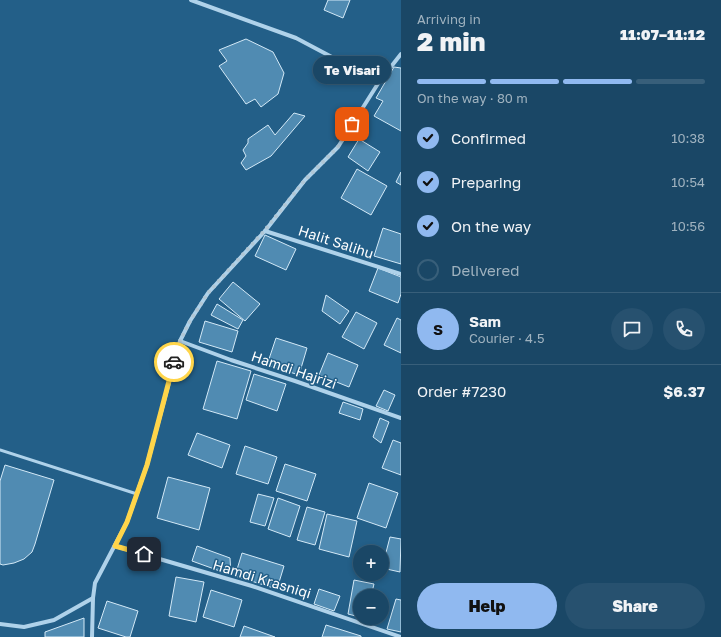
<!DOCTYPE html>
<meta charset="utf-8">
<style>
:root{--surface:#1a4766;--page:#27516f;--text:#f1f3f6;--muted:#9fb2bf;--line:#385f7a;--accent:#90b9f0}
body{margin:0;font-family:"Golos Text",sans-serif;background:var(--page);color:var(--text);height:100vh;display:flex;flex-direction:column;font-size:15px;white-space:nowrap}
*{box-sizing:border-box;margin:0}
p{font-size:13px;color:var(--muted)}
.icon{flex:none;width:22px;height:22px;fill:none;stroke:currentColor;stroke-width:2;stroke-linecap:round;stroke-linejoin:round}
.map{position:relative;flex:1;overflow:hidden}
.drawer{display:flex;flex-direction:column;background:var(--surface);width:320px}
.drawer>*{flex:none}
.controls{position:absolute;left:353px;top:545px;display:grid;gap:8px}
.controls a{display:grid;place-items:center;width:36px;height:36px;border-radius:50%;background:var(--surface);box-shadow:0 2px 6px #0003,0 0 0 1px var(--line);font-size:20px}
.pin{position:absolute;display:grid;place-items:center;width:34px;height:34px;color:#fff;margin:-17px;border-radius:8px;box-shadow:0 2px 6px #0006}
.courier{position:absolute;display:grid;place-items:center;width:40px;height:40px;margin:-20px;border:3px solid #ffd54a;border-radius:50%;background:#fff;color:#222;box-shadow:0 1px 5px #0007}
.bubble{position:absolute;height:28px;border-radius:14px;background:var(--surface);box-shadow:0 2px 6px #0003,0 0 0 1px var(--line);font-size:13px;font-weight:800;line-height:28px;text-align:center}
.headline em{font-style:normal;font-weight:800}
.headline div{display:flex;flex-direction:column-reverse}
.headline{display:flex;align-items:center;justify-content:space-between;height:68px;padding:0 16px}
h1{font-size:26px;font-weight:800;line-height:30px}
.bar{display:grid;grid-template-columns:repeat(4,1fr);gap:6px 4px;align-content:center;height:48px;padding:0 16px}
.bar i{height:5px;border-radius:3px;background:var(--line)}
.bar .active{background:var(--accent)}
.bar p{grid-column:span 4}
.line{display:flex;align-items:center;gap:10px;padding:0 16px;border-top:1px solid var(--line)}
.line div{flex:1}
.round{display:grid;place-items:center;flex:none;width:42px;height:42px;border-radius:21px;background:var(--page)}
ol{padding:0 16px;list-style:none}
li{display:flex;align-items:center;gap:12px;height:44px}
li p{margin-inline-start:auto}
li .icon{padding:4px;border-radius:50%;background:var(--accent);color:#111;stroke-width:4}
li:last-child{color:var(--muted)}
li i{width:22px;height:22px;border:2px solid var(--line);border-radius:50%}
.primary-button{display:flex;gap:8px;margin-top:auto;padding:8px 16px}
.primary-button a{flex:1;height:46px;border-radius:24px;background:var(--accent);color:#111;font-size:16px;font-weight:800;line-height:46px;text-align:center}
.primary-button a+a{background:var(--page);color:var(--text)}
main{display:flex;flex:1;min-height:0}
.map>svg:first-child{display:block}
.building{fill:#508bb2;stroke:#d3e9f7}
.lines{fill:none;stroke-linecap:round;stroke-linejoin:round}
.service{stroke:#afd2ea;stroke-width:3}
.minor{stroke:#afd2ea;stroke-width:4}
.done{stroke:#b2c7d5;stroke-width:4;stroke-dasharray:0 7.2}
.route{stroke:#ffd54a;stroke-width:5}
.labels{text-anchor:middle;stroke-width:3;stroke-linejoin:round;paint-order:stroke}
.street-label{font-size:14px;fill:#fff;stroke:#235f88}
</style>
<main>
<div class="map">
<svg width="401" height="637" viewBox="0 0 401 637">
<rect width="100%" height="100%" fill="#235f88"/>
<g class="building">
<polygon points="328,0 350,0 343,18 324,10"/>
<polygon points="246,39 273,52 284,73 278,94 261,107 255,99 246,104 219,66 227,61 219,50"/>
<polygon points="394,67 401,68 401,131 374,116 383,101 376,98"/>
<polygon points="294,113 305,116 271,156 246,170 241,163 246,156 243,150 248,143 248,139 268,125 275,135"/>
<polygon points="359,139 380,152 368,171 348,157"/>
<polygon points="357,169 387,186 371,215 341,198"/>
<polygon points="401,172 401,185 396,182"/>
<polygon points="383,228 401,234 401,264 374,256"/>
<polygon points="265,235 296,249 286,270 255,256"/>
<polygon points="378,268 401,277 401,294 398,303 369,291"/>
<polygon points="233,282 260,304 245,321 219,299"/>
<polygon points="326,295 349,311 340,324 322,311"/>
<polygon points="217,304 243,320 238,329 211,315"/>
<polygon points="356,312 377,323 364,349 342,337"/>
<polygon points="397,318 401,320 401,353 384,345"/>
<polygon points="205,321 238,331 232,352 199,342"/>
<polygon points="276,338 307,348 299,375 267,365"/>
<polygon points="328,353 358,365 349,387 319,375"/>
<polygon points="217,361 251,371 237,419 203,409"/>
<polygon points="254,374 286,384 277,411 246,400"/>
<polygon points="384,390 395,395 388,411 376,406"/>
<polygon points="343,402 363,409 360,420 339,413"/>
<polygon points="380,418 389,422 381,443 373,437"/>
<polygon points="197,433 230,445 222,468 188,455"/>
<polygon points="393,440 401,443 401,475 382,468"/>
<polygon points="245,446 277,457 268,484 236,474"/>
<polygon points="285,464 316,474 307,501 276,491"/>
<polygon points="5,465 54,480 35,544 32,552 24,559 14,563 3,565 0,564 0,481"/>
<polygon points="168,477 210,488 199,530 157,518"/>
<polygon points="369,483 398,493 386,528 357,518"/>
<polygon points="258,494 274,498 265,526 250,522"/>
<polygon points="278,498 300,506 290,537 268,529"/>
<polygon points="307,507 325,512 315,545 297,540"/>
<polygon points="327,514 357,521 349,557 319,549"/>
<polygon points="390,537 401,539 400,572 382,568"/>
<polygon points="197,546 230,558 231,575 192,561"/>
<polygon points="242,553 284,566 277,589 235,576"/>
<polygon points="176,577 204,582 196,622 169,616"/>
<polygon points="354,580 374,584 371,596 360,596 360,617 348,614"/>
<polygon points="319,589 340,596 334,611 314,604"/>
<polygon points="211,590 242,600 234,627 203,617"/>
<polygon points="396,599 401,600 401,632 387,629"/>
<polygon points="107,601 138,611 130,637 126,637 98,628"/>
<polygon points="84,618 84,637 45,637 45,632"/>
<polygon points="326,625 361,636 361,637 322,637"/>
<polygon points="244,626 275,637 240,637"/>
</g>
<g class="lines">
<polyline class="service" points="0,450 137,494"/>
<g class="minor">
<polyline points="191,0 296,38 379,82"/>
<polyline points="265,231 401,274"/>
<polyline points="180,341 231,360 295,381 401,418"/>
<polyline points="115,546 252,586 401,637"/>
<polyline points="0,624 24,627 54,620 93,598 95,583 127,522 147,465 180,341 190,321 208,293 265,231 305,180 338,147 379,82 401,54"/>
<polyline points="92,637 93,598"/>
</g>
</g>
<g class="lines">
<polyline class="done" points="174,362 180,341 190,321 208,293 265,230 305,180 338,147 352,124"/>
<polyline class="route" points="144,554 115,546 127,522 147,465 174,362"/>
</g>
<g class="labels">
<g class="street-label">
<text transform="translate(336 242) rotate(18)" y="5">Halit Salihu</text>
<text transform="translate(294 370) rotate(19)" y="5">Hamdi Hajrizi</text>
<text transform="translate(262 579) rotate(17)" y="5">Hamdi Krasniqi</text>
</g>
</g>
</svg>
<div class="controls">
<a>+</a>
<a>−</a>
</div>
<div class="pin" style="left:352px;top:124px;background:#ea580c"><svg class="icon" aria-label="bag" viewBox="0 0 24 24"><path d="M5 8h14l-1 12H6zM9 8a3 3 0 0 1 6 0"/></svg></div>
<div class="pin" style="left:144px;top:554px;background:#1f2937"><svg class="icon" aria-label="home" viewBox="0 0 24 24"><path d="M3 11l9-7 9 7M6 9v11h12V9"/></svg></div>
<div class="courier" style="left:174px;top:362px"><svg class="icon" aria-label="car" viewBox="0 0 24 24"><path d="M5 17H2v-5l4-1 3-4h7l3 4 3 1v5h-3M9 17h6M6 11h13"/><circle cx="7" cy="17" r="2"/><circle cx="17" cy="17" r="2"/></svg></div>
<div class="bubble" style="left:313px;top:56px;width:78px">Te Visari</div>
</div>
<section class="drawer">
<div class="headline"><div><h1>2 min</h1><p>Arriving in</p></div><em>11:07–11:12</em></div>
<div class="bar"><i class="active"></i><i class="active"></i><i class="active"></i><i></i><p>On the way · 80 m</p></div>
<ol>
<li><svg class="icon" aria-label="check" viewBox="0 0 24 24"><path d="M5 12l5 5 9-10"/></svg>Confirmed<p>10:38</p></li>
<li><svg class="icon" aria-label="check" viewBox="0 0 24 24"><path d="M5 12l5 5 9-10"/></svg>Preparing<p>10:54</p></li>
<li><svg class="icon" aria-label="check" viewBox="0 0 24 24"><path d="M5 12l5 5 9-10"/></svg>On the way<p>10:56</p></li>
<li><i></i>Delivered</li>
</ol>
<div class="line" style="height:72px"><b class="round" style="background:var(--accent);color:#111">S</b><div><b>Sam</b><p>Courier · 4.5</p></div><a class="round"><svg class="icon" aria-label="chat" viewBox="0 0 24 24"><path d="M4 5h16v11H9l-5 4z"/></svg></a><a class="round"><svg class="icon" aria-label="phone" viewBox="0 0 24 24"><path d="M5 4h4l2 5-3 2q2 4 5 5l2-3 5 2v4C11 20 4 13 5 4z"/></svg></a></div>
<div class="line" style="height:52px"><div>Order #7230</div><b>$6.37</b></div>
<div class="primary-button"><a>Help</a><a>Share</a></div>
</section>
</main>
